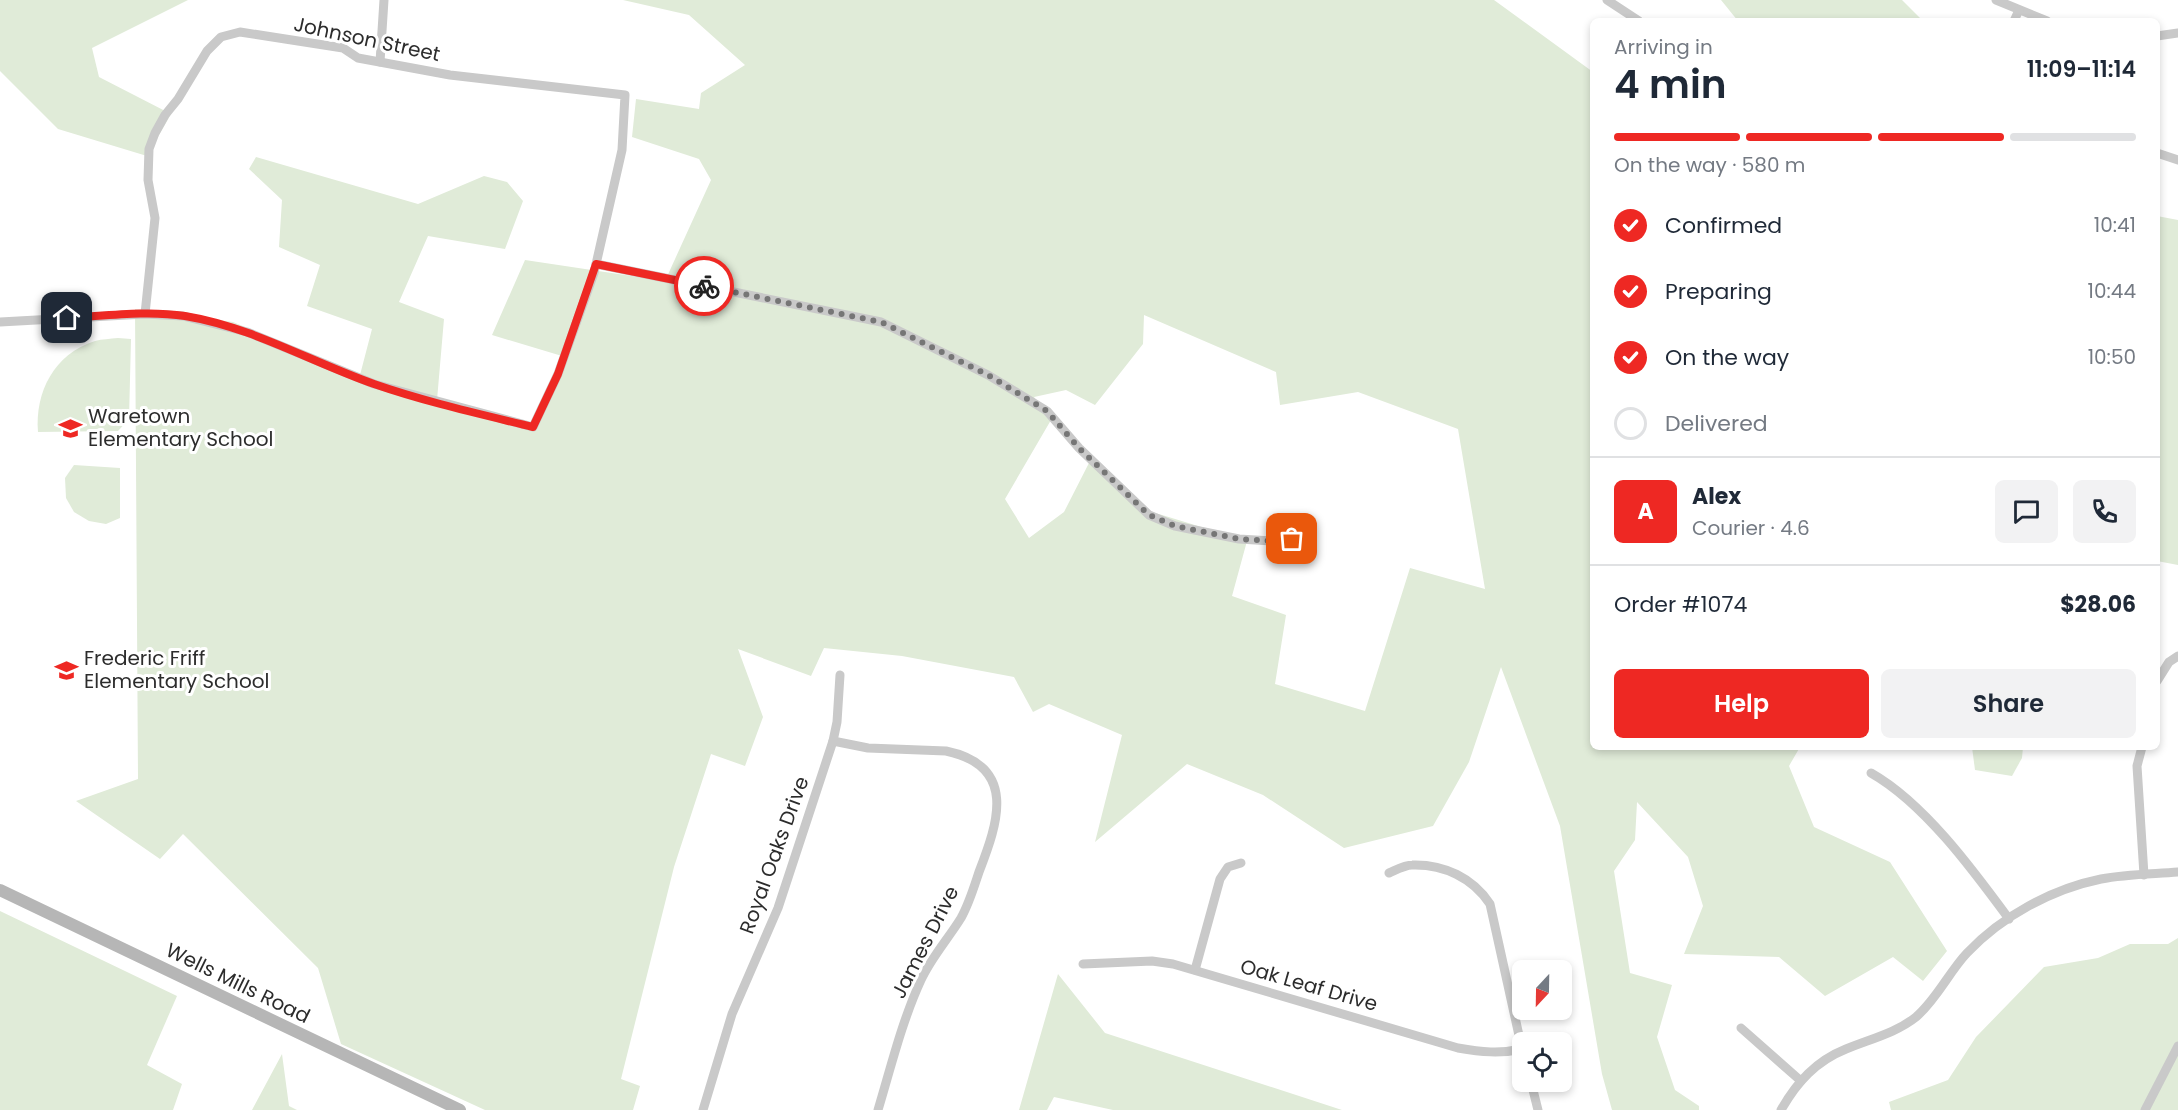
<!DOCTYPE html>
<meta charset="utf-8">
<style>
:root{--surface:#fff;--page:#f2f2f3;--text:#1f2937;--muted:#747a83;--line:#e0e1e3;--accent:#ee2823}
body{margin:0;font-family:Poppins,sans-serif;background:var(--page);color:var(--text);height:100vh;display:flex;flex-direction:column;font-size:22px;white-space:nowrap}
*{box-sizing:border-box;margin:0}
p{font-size:20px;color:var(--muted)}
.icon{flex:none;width:33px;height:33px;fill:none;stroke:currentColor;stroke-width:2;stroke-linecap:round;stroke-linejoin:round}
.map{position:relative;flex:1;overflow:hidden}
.drawer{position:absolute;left:1590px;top:18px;width:570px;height:732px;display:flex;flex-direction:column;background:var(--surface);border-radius:9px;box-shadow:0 3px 9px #0003}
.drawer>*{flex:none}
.needle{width:39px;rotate:202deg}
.tools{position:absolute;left:1512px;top:960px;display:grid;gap:12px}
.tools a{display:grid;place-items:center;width:60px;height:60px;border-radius:9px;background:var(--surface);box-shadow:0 3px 9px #0003;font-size:30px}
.pin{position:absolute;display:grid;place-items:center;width:51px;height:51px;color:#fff;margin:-26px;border-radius:12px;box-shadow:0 3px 9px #0006}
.courier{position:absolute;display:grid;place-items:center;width:60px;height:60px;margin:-30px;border:4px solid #ee2823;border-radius:50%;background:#fff;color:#222;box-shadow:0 2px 8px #0007}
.headline em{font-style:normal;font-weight:600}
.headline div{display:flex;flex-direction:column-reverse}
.headline{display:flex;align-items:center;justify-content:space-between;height:102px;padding:0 24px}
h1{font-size:39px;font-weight:600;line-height:45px}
.bar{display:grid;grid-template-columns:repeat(4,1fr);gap:9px 6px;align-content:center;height:72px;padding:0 24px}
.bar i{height:8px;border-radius:4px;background:var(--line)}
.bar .on{background:var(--accent)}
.bar p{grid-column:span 4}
.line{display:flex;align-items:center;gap:15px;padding:0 24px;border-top:2px solid var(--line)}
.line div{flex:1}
.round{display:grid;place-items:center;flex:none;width:63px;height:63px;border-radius:9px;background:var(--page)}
ol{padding:0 24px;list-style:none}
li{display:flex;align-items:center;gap:18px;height:66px}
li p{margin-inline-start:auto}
li .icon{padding:6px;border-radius:50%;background:var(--accent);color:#fff;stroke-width:4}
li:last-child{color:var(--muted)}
li i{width:33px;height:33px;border:3px solid var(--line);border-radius:50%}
.action{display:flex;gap:12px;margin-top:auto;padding:12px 24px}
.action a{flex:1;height:69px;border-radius:9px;background:var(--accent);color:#fff;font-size:24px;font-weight:600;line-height:69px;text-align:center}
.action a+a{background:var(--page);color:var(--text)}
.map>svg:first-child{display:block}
.green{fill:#e0ebd8;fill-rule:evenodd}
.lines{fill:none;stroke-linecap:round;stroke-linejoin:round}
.street{stroke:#c9c9c9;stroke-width:9}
.secondary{stroke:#b6b6b6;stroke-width:12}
.done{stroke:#767676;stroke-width:6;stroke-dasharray:0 10.8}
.route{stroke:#ee2823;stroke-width:8}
.labels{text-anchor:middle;stroke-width:6;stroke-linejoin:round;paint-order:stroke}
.street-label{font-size:20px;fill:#2c2c2c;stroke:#fff}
.poi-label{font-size:20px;fill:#2c2c2c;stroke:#fff;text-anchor:start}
</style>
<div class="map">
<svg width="2178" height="1110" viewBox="0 0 2178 1110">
<rect width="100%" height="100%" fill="#fff"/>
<g class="green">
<polygon points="0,0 188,0 92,48 99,77 171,114 147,156 58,129 0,71"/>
<path d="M623,0H1494L1593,72V747H1800L1789,766L1814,827L1890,862L1947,951L1923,981L1893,957L1825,996L1779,957L1684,954L1703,906L1688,857L1637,802L1635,840L1614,871L1630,973L1672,985L1657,1037L1675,1090L1699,1106V1110H1612L1602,1074L1560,826L1501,667L1469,762L1433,826L1344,848L1263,795L1187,764L1095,842L1122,735L1049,704L1033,712L1014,677L902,656L824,648L811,676L738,649L763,717L745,766L711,754L674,867L621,1079L640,1086L633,1110H485L341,1044L318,968L183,834L160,859L76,801L138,779L135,309L233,322L360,375L372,329L307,306L320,265L279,247L282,200L249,169L256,157L418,204L484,176L507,182L523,201L505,249L428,236L399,302L444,319L437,400L534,428L562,356L492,335L525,260L665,281L711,180L699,159L632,137L636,99L699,109L701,93L745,65L689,15ZM1144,315L1276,372L1280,405L1358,392L1458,429L1485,589L1410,568L1365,711L1275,684L1286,615L1232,596L1247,541L1149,511L1090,461L1064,512L1029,538L1005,499L1051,420L1034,397L1066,390L1095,405L1143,344Z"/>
<polygon points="1721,0 1902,0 1923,21 1738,21"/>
<polygon points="2157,216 2178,220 2178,565 2157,561"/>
<path d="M118,338L131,339L129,419L118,431L38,432C35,392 54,354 95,341C102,339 110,339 118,338Z"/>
<polygon points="74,465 120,468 120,518 106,524 89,521 74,512 66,498 65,478"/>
<polygon points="1972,747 2023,747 2022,758 2012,776 1975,770"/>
<polygon points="0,911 177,996 147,1065 182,1084 173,1110 0,1110"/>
<polygon points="2178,938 2178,1110 1891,1110 1889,1102 1948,1080 1976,1037 2044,967 2098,958 2130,944 2168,944"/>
<polygon points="1058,974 1105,1033 1342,1110 1113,1110 1054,1097 1047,1110 1019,1110"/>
<polygon points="282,1054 289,1106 297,1110 252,1110"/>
</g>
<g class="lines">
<g class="street">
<polyline points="1607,0 1639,21"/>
<polyline points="1996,0 2047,21"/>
<polyline points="2014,21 2019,10"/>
<polyline points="2157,36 2178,33"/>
<polyline points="380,62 384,0"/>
<polyline points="2157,153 2178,160"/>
<polyline points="596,264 881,322 988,375 1047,411 1079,448 1149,515 1175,526 1239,539 1272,541 1292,539"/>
<polyline points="0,322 145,314 183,316 247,332 374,384 533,427 558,374 594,273 622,150 625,95 450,75 358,58 343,48 240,32 221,37 207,51 178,99 165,115 155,133 149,149 148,180 155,218 145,314"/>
<polyline points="2157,681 2169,662 2178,656"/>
<path d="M833,741L868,748L946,751C1018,766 998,823 979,872C974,887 969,904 961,918C948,939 931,958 921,980C902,1021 891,1067 878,1110"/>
<polyline points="2142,747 2137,766 2144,875"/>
<path d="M1871,773C1924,803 1973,870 2009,919"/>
<path d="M1389,873C1396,870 1405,865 1412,865C1444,864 1473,878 1490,904L1522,1049"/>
<path d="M1083,964L1152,961L1173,964L1458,1048C1481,1052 1500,1054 1522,1049"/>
<polyline points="1195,970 1220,879 1228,867 1241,863"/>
<polyline points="1741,1028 1801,1081"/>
<polyline points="1531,1082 1538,1110"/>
<polyline points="703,1110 732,1014 778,908 833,741 837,722 840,675"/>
<path d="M1781,1110C1797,1082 1816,1061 1846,1049C1870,1039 1896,1033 1916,1017C1937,999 1949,972 1967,953C2002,916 2052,889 2101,879C2126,874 2153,874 2178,872"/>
<polyline points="2145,1110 2178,1046"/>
</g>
<polyline class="secondary" points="0,890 460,1110"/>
</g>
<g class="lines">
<polyline class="done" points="704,286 881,322 988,375 1047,411 1079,448 1149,515 1175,526 1239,539 1272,541 1292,539"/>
<path class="route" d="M67,318C105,316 147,310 185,316C252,327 311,362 374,384C426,402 480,414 533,427L558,374L596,264L704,286"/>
</g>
<defs>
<symbol id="school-bare" viewBox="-9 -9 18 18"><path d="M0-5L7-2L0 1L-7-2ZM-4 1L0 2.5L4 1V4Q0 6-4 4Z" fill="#ee2823" stroke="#fff" stroke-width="2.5" paint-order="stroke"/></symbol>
</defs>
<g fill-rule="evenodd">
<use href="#school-bare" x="54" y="412" width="33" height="33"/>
<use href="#school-bare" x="50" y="654" width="33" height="33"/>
</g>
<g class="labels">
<g class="street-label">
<text transform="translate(367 39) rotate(12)" y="7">Johnson Street</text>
<text transform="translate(774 855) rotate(-70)" y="7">Royal Oaks Drive</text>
<text transform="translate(925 942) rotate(-63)" y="7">James Drive</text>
<text transform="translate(238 983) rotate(26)" y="7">Wells Mills Road</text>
<text transform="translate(1309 985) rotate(16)" y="7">Oak Leaf Drive</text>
</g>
<g class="poi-label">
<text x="88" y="423">Waretown<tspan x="88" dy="23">Elementary School</tspan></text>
<text x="84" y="665">Frederic Friff<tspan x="84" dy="23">Elementary School</tspan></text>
</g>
</g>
</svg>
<div class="tools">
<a><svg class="needle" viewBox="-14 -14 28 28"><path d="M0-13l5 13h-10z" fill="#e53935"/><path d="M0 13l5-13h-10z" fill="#747a83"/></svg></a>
<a><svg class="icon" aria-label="locate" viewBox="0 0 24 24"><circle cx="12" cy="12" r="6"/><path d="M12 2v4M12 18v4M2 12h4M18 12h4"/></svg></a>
</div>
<div class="pin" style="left:1292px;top:539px;background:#ea580c"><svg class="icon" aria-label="bag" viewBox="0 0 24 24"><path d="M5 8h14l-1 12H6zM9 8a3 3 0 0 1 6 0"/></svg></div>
<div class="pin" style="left:67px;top:318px;background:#1f2937"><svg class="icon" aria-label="home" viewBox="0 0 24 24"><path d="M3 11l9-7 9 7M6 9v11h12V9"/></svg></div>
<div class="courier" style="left:704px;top:286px"><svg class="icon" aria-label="bike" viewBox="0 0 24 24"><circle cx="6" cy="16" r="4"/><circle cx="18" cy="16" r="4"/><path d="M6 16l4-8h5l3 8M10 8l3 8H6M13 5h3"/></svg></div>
<section class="drawer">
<div class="headline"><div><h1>4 min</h1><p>Arriving in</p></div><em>11:09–11:14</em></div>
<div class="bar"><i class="on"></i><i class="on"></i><i class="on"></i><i></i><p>On the way · 580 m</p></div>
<ol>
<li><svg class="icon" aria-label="check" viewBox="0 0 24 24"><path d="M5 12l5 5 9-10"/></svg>Confirmed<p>10:41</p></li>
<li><svg class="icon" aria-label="check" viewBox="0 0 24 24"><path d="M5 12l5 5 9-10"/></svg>Preparing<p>10:44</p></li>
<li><svg class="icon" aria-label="check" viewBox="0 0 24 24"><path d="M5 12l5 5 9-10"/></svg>On the way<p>10:50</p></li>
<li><i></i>Delivered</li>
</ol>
<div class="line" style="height:108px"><b class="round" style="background:var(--accent);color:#fff">A</b><div><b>Alex</b><p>Courier · 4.6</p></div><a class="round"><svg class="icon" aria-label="chat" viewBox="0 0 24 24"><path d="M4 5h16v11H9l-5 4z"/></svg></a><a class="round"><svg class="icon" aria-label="phone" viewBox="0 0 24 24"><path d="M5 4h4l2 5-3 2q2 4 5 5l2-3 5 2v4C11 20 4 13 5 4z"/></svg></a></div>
<div class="line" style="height:78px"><div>Order #1074</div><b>$28.06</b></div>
<div class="action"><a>Help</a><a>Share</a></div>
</section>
</div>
